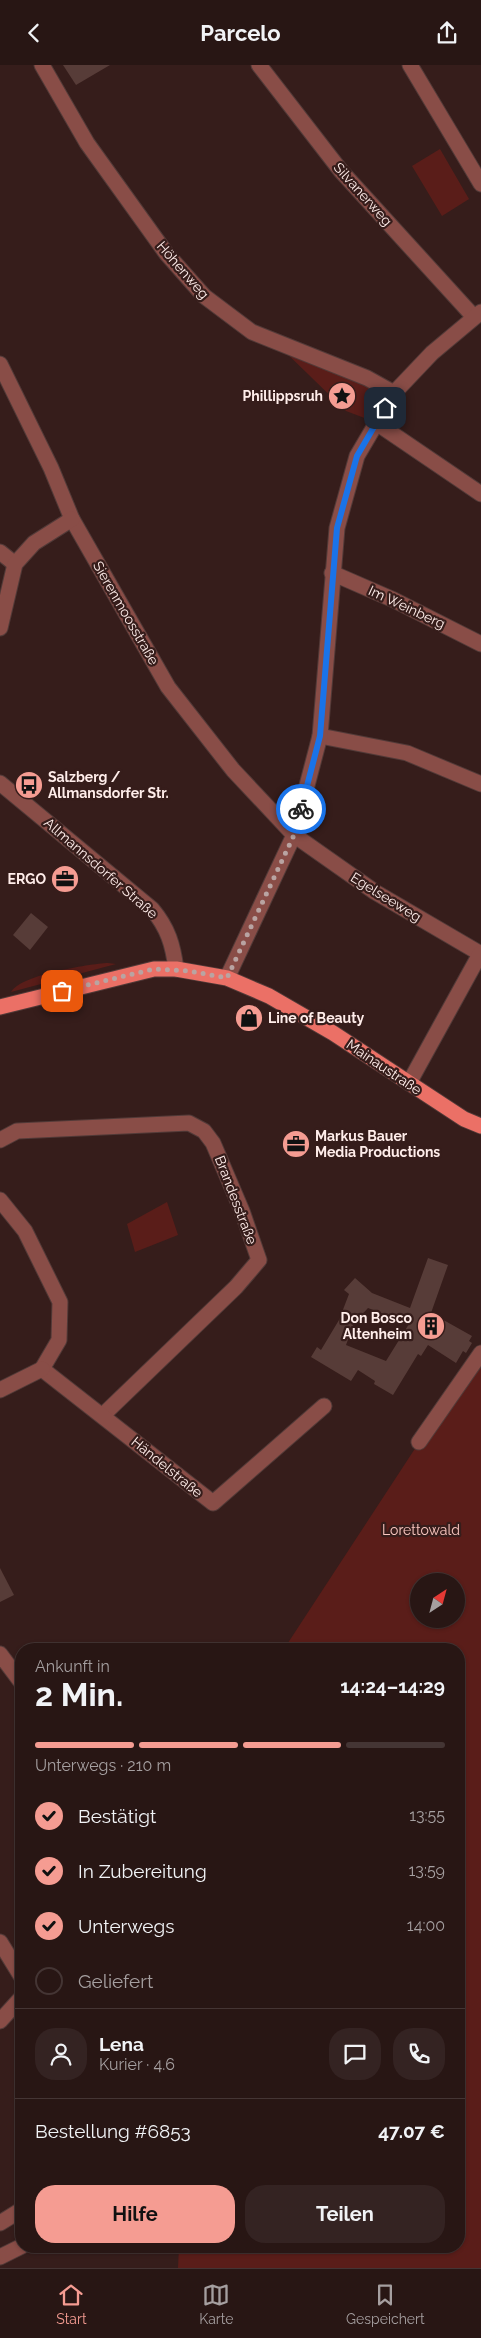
<!DOCTYPE html>
<html lang="de">
<meta charset="utf-8">
<style>
:root{--surface:#281614;--page:#342322;--text:#f1f3f6;--muted:#a59fa0;--line:#443534;--accent:#f59c92}
body{margin:0;font-family:Raleway,sans-serif;background:var(--page);color:var(--text);height:100vh;display:flex;flex-direction:column;font-size:19px;white-space:nowrap}
*{box-sizing:border-box;margin:0}
p{font-size:16px;color:var(--muted)}
.icon{flex:none;width:28px;height:28px;fill:none;stroke:currentColor;stroke-width:2;stroke-linecap:round;stroke-linejoin:round}
.map{position:relative;flex:1;overflow:hidden}
.side{position:absolute;left:15px;top:1578px;width:450px;height:610px;display:flex;flex-direction:column;background:var(--surface);border-radius:20px;box-shadow:0 1px 4px #0004,0 0 0 1px var(--line)}
.side>*{flex:none}
.needle{width:32px;rotate:36deg}
.buttons{position:absolute;left:410px;top:1508px;display:grid;gap:10px}
.buttons a{display:grid;place-items:center;width:55px;height:55px;border-radius:50%;background:var(--surface);box-shadow:0 1px 4px #0004,0 0 0 1px var(--line);font-size:25px}
.pin{position:absolute;display:grid;place-items:center;width:42px;height:42px;color:#fff;margin:-21px;border-radius:10px;box-shadow:0 2px 8px #0006}
.courier{position:absolute;display:grid;place-items:center;width:50px;height:50px;margin:-25px;border:4px solid #1a73e8;border-radius:50%;background:#fff;color:#222;box-shadow:0 1px 6px #0007}
.summary em{font-style:normal;font-weight:700}
.summary div{display:flex;flex-direction:column-reverse}
.summary{display:flex;align-items:center;justify-content:space-between;height:85px;padding:0 20px}
h1{font-size:32px;font-weight:700;line-height:38px}
.bar{display:grid;grid-template-columns:repeat(4,1fr);gap:8px 5px;align-content:center;height:60px;padding:0 20px}
.bar i{height:6px;border-radius:4px;background:var(--line)}
.bar .active{background:var(--accent)}
.bar p{grid-column:span 4}
.line{display:flex;align-items:center;gap:12px;padding:0 20px;border-top:1px solid var(--line)}
.line div{flex:1}
.round{display:grid;place-items:center;flex:none;width:52px;height:52px;border-radius:20px;background:var(--page)}
ol{padding:0 20px;list-style:none}
li{display:flex;align-items:center;gap:15px;height:55px}
li p{margin-inline-start:auto}
li .icon{padding:5px;border-radius:50%;background:var(--accent);color:#111;stroke-width:4}
li:last-child{color:var(--muted)}
li i{width:28px;height:28px;border:2px solid var(--line);border-radius:50%}
.primary-button{display:flex;gap:10px;margin-top:auto;padding:10px 20px}
.primary-button a{flex:1;height:58px;border-radius:20px;background:var(--accent);color:#111;font-size:20px;font-weight:700;line-height:58px;text-align:center}
.primary-button a+a{background:var(--page);color:var(--text)}
header{display:flex;justify-content:space-between;align-items:center;height:65px;padding:0 20px;background:var(--surface);font-size:22px;font-weight:700}
.tabs{display:flex;justify-content:space-around;align-items:center;height:70px;border-top:1px solid var(--line);background:var(--surface);font-size:14px;color:var(--muted)}
.tabs a{display:grid;justify-items:center;gap:2px}
.tabs .active{color:var(--accent)}
.map>svg:first-child{display:block}
.green{fill:#5a1d19;fill-rule:evenodd}
.building{fill:#573c38;fill-rule:evenodd}
.lines{fill:none;stroke-linecap:round;stroke-linejoin:round}
.minor-casing{stroke:#523a38;stroke-width:17}
.major-casing{stroke:#523a38;stroke-width:17}
.minor{stroke:#894d47;stroke-width:15}
.major{stroke:#eb7066;stroke-width:15}
.done{stroke:#b9a4a2;stroke-width:5;stroke-dasharray:0 9}
.route{stroke:#1a73e8;stroke-width:6}
.labels{text-anchor:middle;stroke-width:4.5;stroke-linejoin:round;paint-order:stroke}
.street-label{font-size:14px;fill:#ffedea;stroke:#361d1b}
.poi-label{font-size:14px;font-weight:bold;fill:#ffedea;stroke:#361d1b;text-anchor:end}
.park-label{font-size:14px;fill:#fcc8c1;stroke:#361d1b}
</style>
<header><svg class="icon" aria-label="back" viewBox="0 0 24 24"><path d="M15 5l-7 7 7 7"/></svg>Parcelo<svg class="icon" aria-label="share" viewBox="0 0 24 24"><path d="M12 15V3M7 8l5-5 5 5M5 13v7h14v-7"/></svg></header>
<div class="map">
<svg width="481" height="2203" viewBox="0 0 481 2203">
<rect width="100%" height="100%" fill="#361d1b"/>
<g class="green">
<polygon points="440,84 469,134 442,151 412,101"/>
<polygon points="274,276 392,329 375,357 346,346"/>
<path d="M108,898L116,899L11,927C20,910 88,899 108,898Z"/>
<polygon points="167,1137 178,1170 135,1187 127,1159"/>
<path d="M481,1288V2203H178L179,2181H459V1584H284L435,1353ZM419,1516H456V1554H419Z"/>
</g>
<g class="building">
<polygon points="63,0 110,0 76,20"/>
<polygon points="31,848 48,862 30,885 13,870"/>
<path d="M428,1193L448,1200L431,1248L472,1271L469,1276L472,1278L466,1288L463,1286L456,1298L428,1280L421,1291L418,1289L393,1330L374,1319L375,1316L358,1305L351,1316L311,1292L317,1282L321,1285L339,1255L349,1229L344,1225L355,1213L372,1228L410,1243ZM368,1243L409,1259L386,1296L346,1280L354,1258Z"/>
<polygon points="0,1503 14,1530 0,1537"/>
</g>
<g class="lines">
<defs>
<g id="minor">
<polyline points="42,0 87,78 166,188 204,231 252,267 367,313 394,328"/>
<polyline points="259,0 341,106 474,252"/>
<polyline points="410,0 481,119"/>
<polyline points="0,299 51,403 72,454 168,622 233,705 294,770 375,827 481,889"/>
<polyline points="375,357 481,429"/>
<polyline points="0,487 15,499"/>
<polyline points="332,508 394,535 481,579"/>
<polyline points="0,563 15,499 34,478 72,454"/>
<polyline points="320,671 407,688 481,719"/>
<path d="M0,718L152,844C168,863 173,880 176,904"/>
<polyline points="227,913 294,770 320,671 337,463 357,391 394,328 432,288 481,247"/>
<polyline points="409,1018 480,889"/>
<polyline points="0,1075 17,1066 189,1058 204,1066 213,1078 242,1146 259,1195 236,1222 103,1350"/>
<polyline points="0,1135 25,1166 60,1237 59,1275 42,1304"/>
<polyline points="42,1304 213,1438 324,1341"/>
<polyline points="0,1325 42,1304"/>
<polyline points="419,1377 481,1288"/>
<polyline points="0,1589 21,1617"/>
<polyline points="0,1877 21,1911"/>
<polyline points="0,1956 21,1933"/>
<polyline points="0,2158 21,2145"/>
<polyline points="0,2192 22,2181"/>
</g>
<polyline id="major" points="0,942 154,904 176,904 227,913 269,931 333,968 464,1054 481,1061"/>
</defs>
<use href="#minor" class="minor-casing"/>
<use href="#major" class="major-casing"/>
<use href="#minor" class="minor"/>
<use href="#major" class="major"/>
</g>
<g class="lines">
<polyline class="done" points="62,926 154,904 189,906 227,913 294,770 301,744"/>
<polyline class="route" points="301,744 320,671 337,463 357,391 385,343"/>
</g>
<defs>
<symbol id="sight-disc" viewBox="-11 -11 22 22"><circle r="9.5" fill="#f59c92" stroke="#361d1b"/><path d="M0-6L1.8-2.2L6-1.7L2.9 1.2L3.7 5.4L0 3.3L-3.7 5.4L-2.9 1.2L-6-1.7L-1.8-2.2Z" fill="#111"/></symbol>
<symbol id="bus-disc" viewBox="-11 -11 22 22"><circle r="9.5" fill="#f59c92" stroke="#361d1b"/><path d="M-5-6H5V4H4V6H2V4H-2V6H-4V4H-5ZM-3.5-4V0h7V-4ZM-3.5 1.2v1.5H-2V1.2ZM2 1.2v1.5H3.5V1.2Z" fill="#111"/></symbol>
<symbol id="office-disc" viewBox="-11 -11 22 22"><circle r="9.5" fill="#f59c92" stroke="#361d1b"/><path d="M-6-3h4V-5.5h4V-3h4V5H-6ZM-1-4.5V-3h2v-1.5ZM-6 0V1H6V0Z" fill="#111"/></symbol>
<symbol id="shop-disc" viewBox="-11 -11 22 22"><circle r="9.5" fill="#f59c92" stroke="#361d1b"/><path d="M-5-2.5h2.3a2.7 3.5 0 0 1 5.4 0H5L5.5 6h-11ZM-1.5-2.5h3a1.5 2.3 0 0 0-3 0Z" fill="#111"/></symbol>
<symbol id="building-disc" viewBox="-11 -11 22 22"><circle r="9.5" fill="#f59c92" stroke="#361d1b"/><path d="M-4-6H4V6H1V3H-1V6H-4ZM-2.5-4.3h1.7v1.8h-1.7ZM.8-4.3h1.7v1.8H.8ZM-2.5-1h1.7V.8h-1.7ZM.8-1h1.7V.8H.8Z" fill="#111"/></symbol>
</defs>
<g fill-rule="evenodd">
<use href="#sight-disc" x="326" y="315" width="32" height="32"/>
<use href="#bus-disc" x="13" y="704" width="32" height="32"/>
<use href="#office-disc" x="49" y="798" width="32" height="32"/>
<use href="#shop-disc" x="233" y="937" width="32" height="32"/>
<use href="#office-disc" x="280" y="1063" width="32" height="32"/>
<use href="#building-disc" x="415" y="1245" width="32" height="32"/>
</g>
<g class="labels">
<g class="street-label">
<text transform="translate(363 129) rotate(48)" y="5">Silvanerweg</text>
<text transform="translate(183 205) rotate(49)" y="5">Höhenweg</text>
<text transform="translate(407 542) rotate(25)" y="5">Im Weinberg</text>
<text transform="translate(126 548) rotate(60)" y="5">Sierenmoosstraße</text>
<text transform="translate(101 803) rotate(41)" y="5">Allmannsdorfer Straße</text>
<text transform="translate(386 832) rotate(32)" y="5">Egelseeweg</text>
<text transform="translate(384 1002) rotate(34)" y="5">Mainaustraße</text>
<text transform="translate(236 1135) rotate(69)" y="5">Brandesstraße</text>
<text transform="translate(167 1402) rotate(39)" y="5">Händelstraße</text>
</g>
<g class="poi-label">
<text x="323" y="336">Phillippsruh</text>
<text x="48" y="717" text-anchor="start">Salzberg /<tspan x="48" dy="16">Allmansdorfer Str.</tspan></text>
<text x="46" y="819">ERGO</text>
<text x="268" y="958" text-anchor="start">Line of Beauty</text>
<text x="315" y="1076" text-anchor="start">Markus Bauer<tspan x="315" dy="16">Media Productions</tspan></text>
<text x="412" y="1258">Don Bosco<tspan x="412" dy="16">Altenheim</tspan></text>
</g>
<g class="park-label">
<text x="421" y="1470">Lorettowald</text>
</g>
</g>
</svg>
<div class="buttons">
<a><svg class="needle" viewBox="-14 -14 28 28"><path d="M0-13l5 13h-10z" fill="#e53935"/><path d="M0 13l5-13h-10z" fill="#a59fa0"/></svg></a>
</div>
<div class="pin" style="left:62px;top:926px;background:#ea580c"><svg class="icon" aria-label="bag" viewBox="0 0 24 24"><path d="M5 8h14l-1 12H6zM9 8a3 3 0 0 1 6 0"/></svg></div>
<div class="pin" style="left:385px;top:343px;background:#1f2937"><svg class="icon" aria-label="home" viewBox="0 0 24 24"><path d="M3 11l9-7 9 7M6 9v11h12V9"/></svg></div>
<div class="courier" style="left:301px;top:744px"><svg class="icon" aria-label="bike" viewBox="0 0 24 24"><circle cx="6" cy="16" r="4"/><circle cx="18" cy="16" r="4"/><path d="M6 16l4-8h5l3 8M10 8l3 8H6M13 5h3"/></svg></div>
<section class="side">
<div class="summary"><div><h1>2 Min.</h1><p>Ankunft in</p></div><em>14:24–14:29</em></div>
<div class="bar"><i class="active"></i><i class="active"></i><i class="active"></i><i></i><p>Unterwegs · 210 m</p></div>
<ol>
<li><svg class="icon" aria-label="check" viewBox="0 0 24 24"><path d="M5 12l5 5 9-10"/></svg>Bestätigt<p>13:55</p></li>
<li><svg class="icon" aria-label="check" viewBox="0 0 24 24"><path d="M5 12l5 5 9-10"/></svg>In Zubereitung<p>13:59</p></li>
<li><svg class="icon" aria-label="check" viewBox="0 0 24 24"><path d="M5 12l5 5 9-10"/></svg>Unterwegs<p>14:00</p></li>
<li><i></i>Geliefert</li>
</ol>
<div class="line" style="height:90px"><a class="round"><svg class="icon" aria-label="person" viewBox="0 0 24 24"><circle cx="12" cy="8" r="4"/><path d="M4 21q1-7 8-7t8 7"/></svg></a><div><b>Lena</b><p>Kurier · 4.6</p></div><a class="round"><svg class="icon" aria-label="chat" viewBox="0 0 24 24"><path d="M4 5h16v11H9l-5 4z"/></svg></a><a class="round"><svg class="icon" aria-label="phone" viewBox="0 0 24 24"><path d="M5 4h4l2 5-3 2q2 4 5 5l2-3 5 2v4C11 20 4 13 5 4z"/></svg></a></div>
<div class="line" style="height:65px"><div>Bestellung #6853</div><b>47.07 €</b></div>
<div class="primary-button"><a>Hilfe</a><a>Teilen</a></div>
</section>
</div>
<nav class="tabs">
<a class="active"><svg class="icon" aria-label="home" viewBox="0 0 24 24"><path d="M3 11l9-7 9 7M6 9v11h12V9"/></svg>Start</a>
<a><svg class="icon" aria-label="map" viewBox="0 0 24 24"><path d="M3 6l6-2 6 2 6-2v14l-6 2-6-2-6 2zM9 4v14M15 6v14"/></svg>Karte</a>
<a><svg class="icon" aria-label="saved" viewBox="0 0 24 24"><path d="M7 4h10v16l-5-4-5 4z"/></svg>Gespeichert</a>
</nav>
